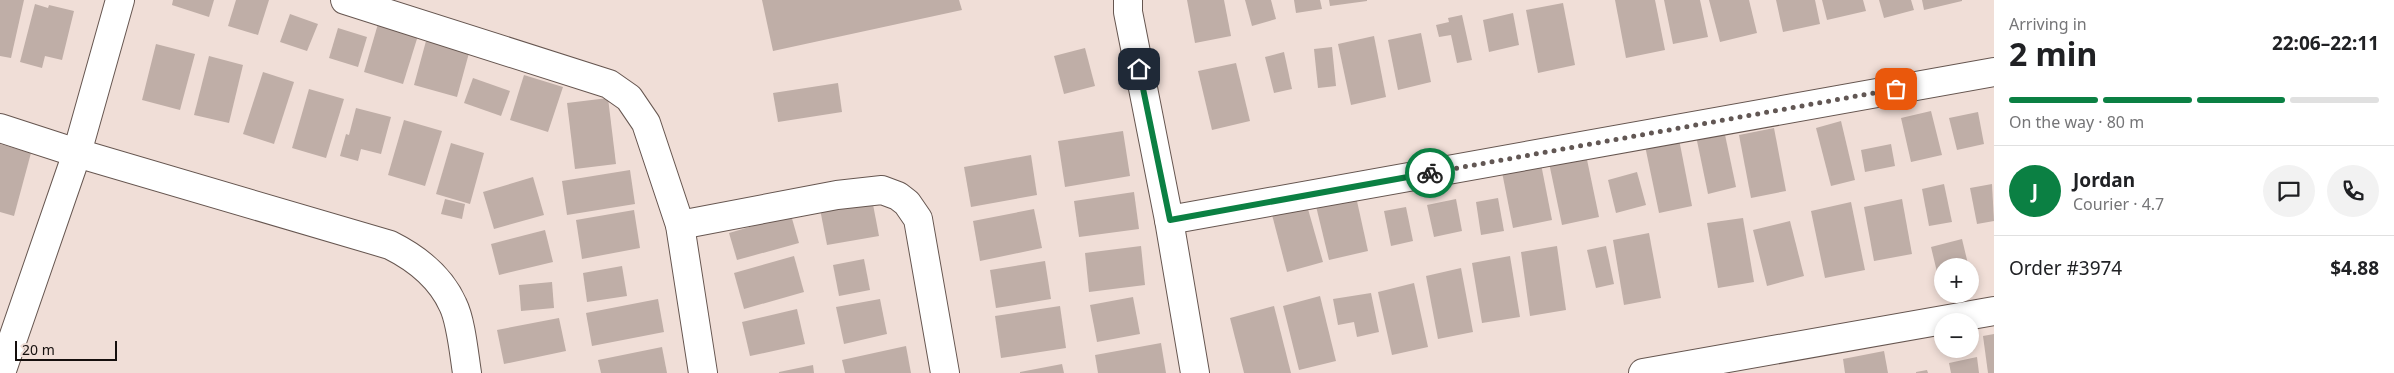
<!DOCTYPE html>
<meta charset="utf-8">
<style>
:root{--surface:#fff;--page:#f2f2f2;--text:#202124;--muted:#757577;--line:#e0e0e0;--accent:#0b8043}
body{margin:0;font-family:"Noto Sans",sans-serif;background:var(--page);color:var(--text);height:100vh;display:flex;flex-direction:column;font-size:19px;white-space:nowrap}
*{box-sizing:border-box;margin:0}
p{font-size:16px;color:var(--muted)}
.icon{flex:none;width:28px;height:28px;fill:none;stroke:currentColor;stroke-width:2;stroke-linecap:round;stroke-linejoin:round}
.map{position:relative;flex:1;overflow:hidden}
.sheet{display:flex;flex-direction:column;background:var(--surface);width:400px}
.sheet>*{flex:none}
.controls{position:absolute;left:1934px;top:258px;display:grid;gap:10px}
.controls a{display:grid;place-items:center;width:45px;height:45px;border-radius:50%;background:var(--surface);box-shadow:0 2px 8px #0003;font-size:25px}
.scale{position:absolute;left:15px;bottom:12px;width:102px;box-sizing:border-box;padding-left:5px;border:2px solid #150f0d;border-top:0;font-size:14px;line-height:18px;white-space:nowrap;color:#150f0d;-webkit-text-stroke:4px #f0ded7;paint-order:stroke}
.pin{position:absolute;display:grid;place-items:center;width:42px;height:42px;color:#fff;margin:-21px;border-radius:10px;box-shadow:0 2px 8px #0006}
.courier{position:absolute;display:grid;place-items:center;width:50px;height:50px;margin:-25px;border:4px solid #0b8043;border-radius:50%;background:#fff;color:#222;box-shadow:0 1px 6px #0007}
.head em{font-style:normal;font-weight:700}
.head div{display:flex;flex-direction:column-reverse}
.head{display:flex;align-items:center;justify-content:space-between;height:85px;padding:0 15px}
h1{font-size:32px;font-weight:700;line-height:38px}
.bar{display:grid;grid-template-columns:repeat(4,1fr);gap:8px 5px;align-content:center;height:60px;padding:0 15px}
.bar i{height:6px;border-radius:4px;background:var(--line)}
.bar .active{background:var(--accent)}
.bar p{grid-column:span 4}
.line{display:flex;align-items:center;gap:12px;padding:0 15px;border-top:1px solid var(--line)}
.line div{flex:1}
.round{display:grid;place-items:center;flex:none;width:52px;height:52px;border-radius:26px;background:var(--page)}
main{display:flex;flex:1;min-height:0}
.map>svg:first-child{display:block}
.building{fill:#bfaea7}
.lines{fill:none;stroke-linecap:round;stroke-linejoin:round}
.street-casing{stroke:#665650;stroke-width:30}
.street{stroke:#fff;stroke-width:28}
.done{stroke:#625754;stroke-width:5;stroke-dasharray:0 9}
.route{stroke:#0b8043;stroke-width:6}
</style>
<main>
<div class="map">
<svg width="1994" height="373" viewBox="0 0 1994 373">
<rect width="100%" height="100%" fill="#f0ded7"/>
<g class="building">
<polygon points="0,0 24,0 11,58 0,56"/>
<polygon points="173,0 214,0 209,17 172,5"/>
<polygon points="236,0 269,0 258,35 228,26"/>
<polygon points="762,0 959,0 962,10 773,51"/>
<polygon points="1187,0 1224,0 1231,36 1195,43"/>
<polygon points="1245,0 1271,0 1276,19 1252,26"/>
<polygon points="1294,0 1320,0 1322,9 1296,13"/>
<polygon points="1329,0 1367,0 1367,1 1330,6"/>
<polygon points="1615,0 1655,0 1665,50 1626,58"/>
<polygon points="1664,0 1700,0 1708,37 1673,44"/>
<polygon points="1709,0 1749,0 1757,33 1720,42"/>
<polygon points="1776,0 1815,0 1820,24 1783,32"/>
<polygon points="1822,0 1863,0 1866,11 1827,20"/>
<polygon points="1879,0 1911,0 1914,10 1884,18"/>
<polygon points="1922,0 1962,0 1962,1 1924,10"/>
<polygon points="1563,3 1575,65 1538,73 1526,10"/>
<polygon points="35,4 48,8 49,5 74,11 62,60 45,56 42,68 20,62"/>
<polygon points="1513,13 1519,45 1489,52 1483,20"/>
<polygon points="290,14 318,24 307,51 280,42"/>
<polygon points="1462,15 1472,60 1457,63 1451,35 1439,37 1436,25 1449,22 1448,18"/>
<polygon points="380,17 420,29 403,84 364,72"/>
<polygon points="338,28 367,37 358,67 329,58"/>
<polygon points="429,30 472,42 457,97 414,85"/>
<polygon points="1421,33 1431,82 1398,90 1388,40"/>
<polygon points="1374,36 1386,97 1351,105 1338,44"/>
<polygon points="156,44 195,54 180,110 142,100"/>
<polygon points="1332,47 1336,86 1318,88 1314,49"/>
<polygon points="1085,48 1095,86 1064,94 1054,56"/>
<polygon points="1284,52 1292,89 1274,93 1265,57"/>
<polygon points="209,56 243,65 229,123 194,115"/>
<polygon points="1236,63 1250,121 1212,130 1198,71"/>
<polygon points="263,72 294,82 274,144 243,134"/>
<polygon points="524,75 563,87 548,132 510,120"/>
<polygon points="473,78 510,91 501,116 464,103"/>
<polygon points="838,83 842,112 778,122 773,93"/>
<polygon points="309,89 344,99 326,158 292,148"/>
<polygon points="608,98 616,164 575,169 567,103"/>
<polygon points="356,108 391,117 381,154 361,149 358,161 340,156 346,134 349,135"/>
<polygon points="1931,111 1942,155 1911,162 1901,118"/>
<polygon points="1978,112 1984,144 1957,150 1949,118"/>
<polygon points="404,120 442,131 425,186 388,175"/>
<polygon points="1841,121 1855,180 1831,186 1816,128"/>
<polygon points="1774,128 1786,191 1751,198 1739,135"/>
<polygon points="1724,130 1736,187 1708,194 1696,136"/>
<polygon points="1123,131 1130,176 1065,187 1058,141"/>
<polygon points="1678,134 1692,206 1659,213 1644,141"/>
<polygon points="451,143 484,153 470,204 436,194"/>
<polygon points="0,144 31,153 14,216 0,212"/>
<polygon points="1891,144 1895,166 1865,172 1861,150"/>
<polygon points="1585,150 1599,217 1562,225 1548,158"/>
<polygon points="1031,155 1037,195 971,207 964,167"/>
<polygon points="1540,159 1552,220 1513,228 1501,167"/>
<polygon points="630,170 635,204 567,215 562,181"/>
<polygon points="1637,172 1646,205 1616,213 1608,180"/>
<polygon points="533,177 544,215 494,229 483,192"/>
<polygon points="1944,184 1952,222 1929,226 1922,189"/>
<polygon points="1992,184 1994,221 1977,224 1970,188"/>
<polygon points="1134,192 1139,229 1079,237 1074,201"/>
<polygon points="1355,192 1368,251 1329,260 1315,202"/>
<polygon points="1498,198 1504,231 1481,235 1476,202"/>
<polygon points="445,199 465,204 462,219 441,214"/>
<polygon points="872,199 879,236 827,245 820,209"/>
<polygon points="1456,199 1462,231 1434,237 1427,205"/>
<polygon points="1902,199 1912,254 1874,261 1864,207"/>
<polygon points="1306,202 1323,262 1287,272 1271,211"/>
<polygon points="1851,202 1865,270 1825,278 1811,211"/>
<polygon points="1406,207 1413,241 1391,246 1384,211"/>
<polygon points="1034,209 1042,248 980,261 973,221"/>
<polygon points="634,210 640,248 582,259 576,220"/>
<polygon points="791,215 799,243 737,260 729,233"/>
<polygon points="1743,218 1754,282 1718,288 1707,223"/>
<polygon points="1790,221 1804,276 1767,286 1753,230"/>
<polygon points="545,230 553,262 499,275 491,244"/>
<polygon points="1649,233 1661,298 1624,305 1613,240"/>
<polygon points="1962,239 1968,264 1942,266 1942,271 1937,272 1931,247"/>
<polygon points="1141,246 1145,285 1089,292 1085,253"/>
<polygon points="1557,246 1566,310 1530,316 1521,252"/>
<polygon points="1606,246 1614,284 1596,288 1587,250"/>
<polygon points="794,256 804,292 744,309 734,273"/>
<polygon points="1510,256 1520,317 1482,323 1472,263"/>
<polygon points="864,259 870,290 839,296 833,265"/>
<polygon points="1045,261 1051,299 996,308 990,270"/>
<polygon points="622,266 627,296 587,302 583,273"/>
<polygon points="1461,268 1473,332 1438,339 1426,276"/>
<polygon points="552,282 554,308 521,311 519,285"/>
<polygon points="1414,283 1428,347 1392,355 1378,292"/>
<polygon points="1371,293 1379,332 1357,337 1354,322 1338,325 1333,299"/>
<polygon points="1320,296 1336,361 1299,370 1283,306"/>
<polygon points="1133,297 1140,334 1097,342 1090,305"/>
<polygon points="658,299 664,332 592,346 586,313"/>
<polygon points="880,299 887,334 844,344 836,307"/>
<polygon points="1060,306 1066,348 1001,358 995,316"/>
<polygon points="1274,306 1291,373 1244,373 1230,318"/>
<polygon points="797,309 805,344 750,356 742,322"/>
<polygon points="559,318 566,351 504,364 497,330"/>
<polygon points="1994,334 1994,373 1988,373 1983,336"/>
<polygon points="1161,343 1166,373 1098,373 1095,355"/>
<polygon points="906,346 911,373 845,373 842,360"/>
<polygon points="662,347 667,373 601,373 598,360"/>
<polygon points="1884,351 1888,373 1845,373 1843,359"/>
<polygon points="1977,357 1979,373 1951,373 1949,363"/>
<polygon points="1062,364 1064,373 1020,373 1020,372"/>
<polygon points="813,365 814,373 779,373 779,372"/>
<polygon points="1927,370 1928,373 1916,373 1916,372"/>
</g>
<g class="lines">
<defs>
<g id="street">
<polyline points="345,0 609,84 629,98 646,123 680,225 703,373"/>
<polyline points="1128,0 1128,12 1169,220 1195,373"/>
<path d="M0,128L77,153L390,245C416,258 441,278 453,305C461,321 464,354 467,373"/>
<polyline points="1169,220 1994,72"/>
<polyline points="680,225 837,195 882,190 898,196 907,203 918,219 945,373"/>
<polyline points="1,373 77,153 120,0"/>
<polyline points="1643,373 1994,311"/>
</g>
</defs>
<use href="#street" class="street-casing"/>
<use href="#street" class="street"/>
</g>
<g class="lines">
<polyline class="done" points="1430,173 1896,89"/>
<polyline class="route" points="1139,69 1170,220 1430,173"/>
</g>
</svg>
<div class="controls">
<a>+</a>
<a>−</a>
</div>
<div class="scale">20 m</div>
<div class="pin" style="left:1896px;top:89px;background:#ea580c"><svg class="icon" aria-label="bag" viewBox="0 0 24 24"><path d="M5 8h14l-1 12H6zM9 8a3 3 0 0 1 6 0"/></svg></div>
<div class="pin" style="left:1139px;top:69px;background:#1f2937"><svg class="icon" aria-label="home" viewBox="0 0 24 24"><path d="M3 11l9-7 9 7M6 9v11h12V9"/></svg></div>
<div class="courier" style="left:1430px;top:173px"><svg class="icon" aria-label="bike" viewBox="0 0 24 24"><circle cx="6" cy="16" r="4"/><circle cx="18" cy="16" r="4"/><path d="M6 16l4-8h5l3 8M10 8l3 8H6M13 5h3"/></svg></div>
</div>
<section class="sheet">
<div class="head"><div><h1>2 min</h1><p>Arriving in</p></div><em>22:06–22:11</em></div>
<div class="bar"><i class="active"></i><i class="active"></i><i class="active"></i><i></i><p>On the way · 80 m</p></div>
<div class="line" style="height:90px"><b class="round" style="background:var(--accent);color:#fff">J</b><div><b>Jordan</b><p>Courier · 4.7</p></div><a class="round"><svg class="icon" aria-label="chat" viewBox="0 0 24 24"><path d="M4 5h16v11H9l-5 4z"/></svg></a><a class="round"><svg class="icon" aria-label="phone" viewBox="0 0 24 24"><path d="M5 4h4l2 5-3 2q2 4 5 5l2-3 5 2v4C11 20 4 13 5 4z"/></svg></a></div>
<div class="line" style="height:65px"><div>Order #3974</div><b>$4.88</b></div>
</section>
</main>
